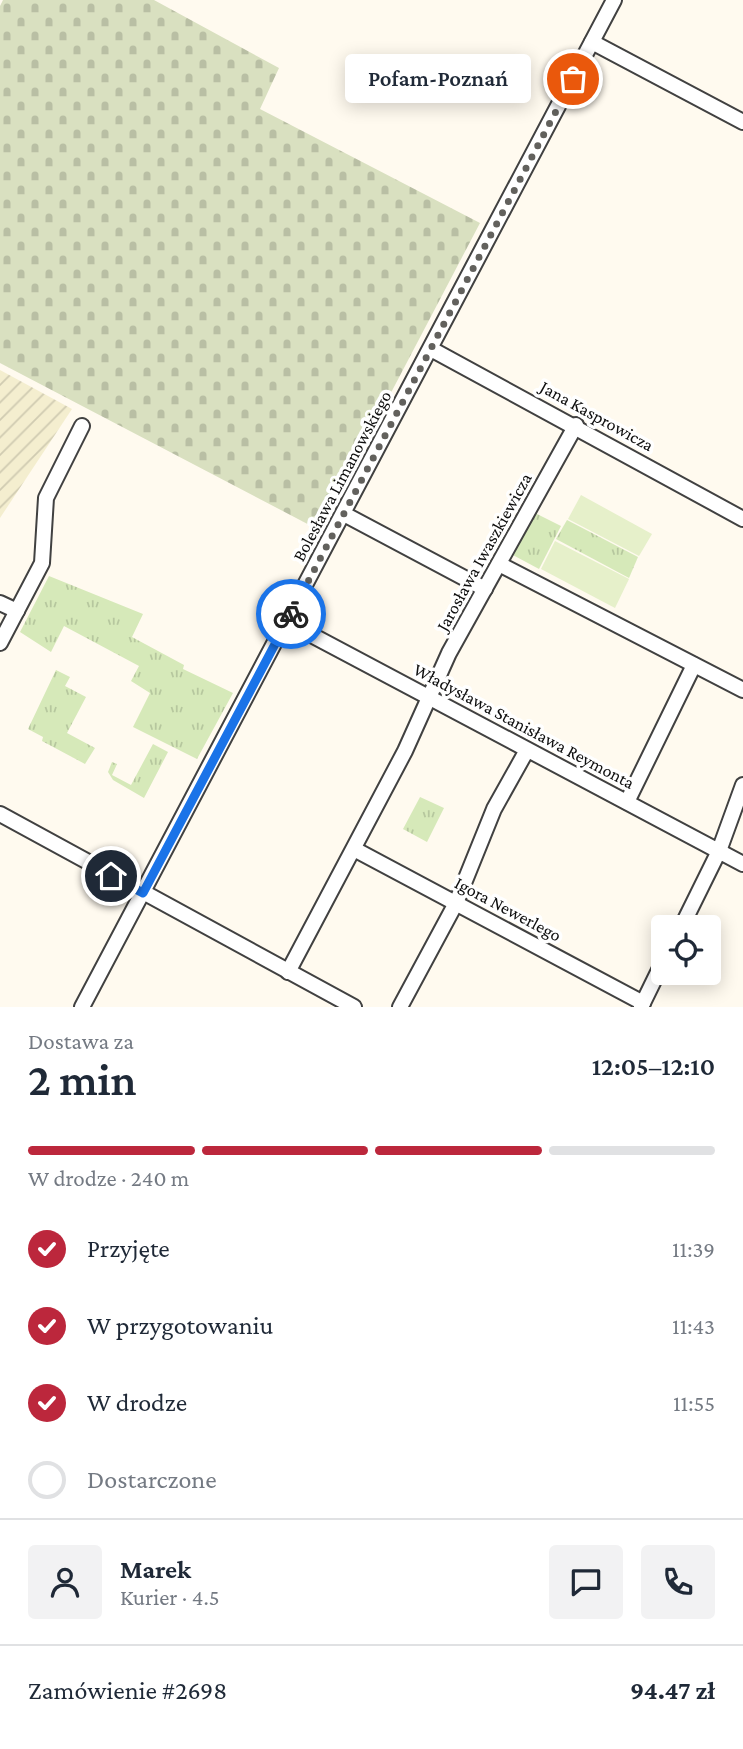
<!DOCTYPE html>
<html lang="pl">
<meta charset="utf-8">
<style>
:root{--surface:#fff;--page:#f2f2f3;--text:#1f2937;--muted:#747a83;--line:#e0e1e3;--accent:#bc273c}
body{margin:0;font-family:"Crimson Pro",serif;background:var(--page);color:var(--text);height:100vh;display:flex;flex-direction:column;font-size:26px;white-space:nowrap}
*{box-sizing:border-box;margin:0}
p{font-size:23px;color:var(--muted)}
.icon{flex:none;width:38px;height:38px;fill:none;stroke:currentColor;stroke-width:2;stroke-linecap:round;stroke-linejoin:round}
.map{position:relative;height:1007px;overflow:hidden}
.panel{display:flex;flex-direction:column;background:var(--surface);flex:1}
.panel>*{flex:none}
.controls{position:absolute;left:651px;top:915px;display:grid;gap:14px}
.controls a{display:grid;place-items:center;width:70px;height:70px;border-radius:7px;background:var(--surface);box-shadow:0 4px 18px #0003;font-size:35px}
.pin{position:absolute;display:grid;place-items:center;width:60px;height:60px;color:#fff;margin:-30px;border:4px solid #fff;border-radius:50%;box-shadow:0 2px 7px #0007}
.courier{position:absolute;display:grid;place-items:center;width:70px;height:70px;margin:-35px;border:5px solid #1a73e8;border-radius:50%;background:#fff;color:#222;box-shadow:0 2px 9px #0007}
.bubble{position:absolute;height:49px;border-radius:7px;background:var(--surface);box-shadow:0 4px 18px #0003;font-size:23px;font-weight:600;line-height:49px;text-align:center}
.head em{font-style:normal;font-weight:600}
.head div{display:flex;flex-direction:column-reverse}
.head{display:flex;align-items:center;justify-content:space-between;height:119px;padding:0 28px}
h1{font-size:46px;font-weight:600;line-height:52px}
.bar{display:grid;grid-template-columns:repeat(4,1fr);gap:10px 7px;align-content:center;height:84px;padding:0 28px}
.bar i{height:9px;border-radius:5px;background:var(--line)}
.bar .active{background:var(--accent)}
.bar p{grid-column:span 4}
.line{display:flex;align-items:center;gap:18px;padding:0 28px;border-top:2px solid var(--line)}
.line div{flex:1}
.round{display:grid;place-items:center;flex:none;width:74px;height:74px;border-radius:7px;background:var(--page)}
ol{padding:0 28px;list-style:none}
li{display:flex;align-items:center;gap:21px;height:77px}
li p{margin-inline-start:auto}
li .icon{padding:7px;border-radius:50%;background:var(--accent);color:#fff;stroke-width:4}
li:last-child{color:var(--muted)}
li i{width:38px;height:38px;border:4px solid var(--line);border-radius:50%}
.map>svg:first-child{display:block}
.farmland{fill:url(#farmland-furrows)}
.grass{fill:url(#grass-tufts)}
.cemetery{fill:url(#cemetery-stones)}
.pitch{fill:#e6f0ca}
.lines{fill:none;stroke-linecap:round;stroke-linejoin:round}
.minor-casing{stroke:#414141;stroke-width:18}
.minor{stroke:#fff;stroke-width:14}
.done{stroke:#62615d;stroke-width:7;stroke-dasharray:0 12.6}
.route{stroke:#1a73e8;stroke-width:9}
.labels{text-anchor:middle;stroke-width:7;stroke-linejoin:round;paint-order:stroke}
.street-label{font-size:18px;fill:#0e0e0e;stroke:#fff}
</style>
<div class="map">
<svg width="743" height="1007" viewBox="0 0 743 1007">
<defs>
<pattern id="farmland-furrows" width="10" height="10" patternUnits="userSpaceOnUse" patternTransform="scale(1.75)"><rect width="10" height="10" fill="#f4eecf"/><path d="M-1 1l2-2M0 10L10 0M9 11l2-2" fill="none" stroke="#d0cbb1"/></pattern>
<pattern id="grass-tufts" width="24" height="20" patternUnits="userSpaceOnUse" patternTransform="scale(1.75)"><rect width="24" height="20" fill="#d6e9b9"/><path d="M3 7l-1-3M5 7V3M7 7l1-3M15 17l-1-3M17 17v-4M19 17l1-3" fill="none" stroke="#b6c79e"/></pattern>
<pattern id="cemetery-stones" width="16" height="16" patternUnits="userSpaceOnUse" patternTransform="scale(1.75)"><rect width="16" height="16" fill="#d9e0c0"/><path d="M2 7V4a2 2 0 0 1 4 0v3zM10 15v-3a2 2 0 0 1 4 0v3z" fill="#b9bfa4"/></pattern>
</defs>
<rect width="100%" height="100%" fill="#fffaef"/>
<polygon class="farmland" points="0,370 72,409 0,518"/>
<g class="grass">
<polygon points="533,512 561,526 539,569 511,554"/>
<polygon points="567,520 638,557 629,578 556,539"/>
<polygon points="49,576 143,614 132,637 184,665 183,669 233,693 197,759 133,727 150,693 131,681 139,666 64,626 51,652 20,632"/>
<polygon points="56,670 70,677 65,686 86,697 67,733 95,748 85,764 42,741 43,737 28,729"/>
<polygon points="153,744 168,752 144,798 113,780 108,772 112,762 117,764 112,775 131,785"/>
<polygon points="420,797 444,808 427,842 403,829"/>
</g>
<polygon class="cemetery" points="3,0 154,0 279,68 260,109 480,223 319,530 0,363 0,6"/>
<g class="pitch">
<polygon points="581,495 652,534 639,556 568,519"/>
<polygon points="555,541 629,579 615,608 541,569"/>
</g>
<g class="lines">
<defs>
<g id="minor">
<polyline points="592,42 743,122"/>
<polyline points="431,349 743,519"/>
<polyline points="344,514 485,589"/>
<polyline points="499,564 743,690"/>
<polyline points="0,603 17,611"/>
<polyline points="287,622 743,864"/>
<polyline points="0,643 42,563 46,498 82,426"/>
<polyline points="627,802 694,665"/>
<polyline points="0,814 354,1007"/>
<polyline points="354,849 643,1003"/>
<polyline points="681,928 719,851 743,785"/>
<polyline points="288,972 405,751 449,653 576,425"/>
<polyline points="82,1007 614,0"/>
<polyline points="400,1007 456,903 494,809 527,750"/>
<polyline points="641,1007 663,962"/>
</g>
</defs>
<use href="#minor" class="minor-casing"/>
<use href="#minor" class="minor"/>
</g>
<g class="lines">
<polyline class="done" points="291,614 573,79"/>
<polyline class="route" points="111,876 143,893 291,614"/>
</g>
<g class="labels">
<g class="street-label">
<text transform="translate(597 416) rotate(29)" y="6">Jana Kasprowicza</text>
<text transform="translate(342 476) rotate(-62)" y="6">Bolesława Limanowskiego</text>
<text transform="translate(484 552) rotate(-61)" y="6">Jarosława Iwaszkiewicza</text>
<text transform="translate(524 726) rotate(28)" y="6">Władysława Stanisława Reymonta</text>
<text transform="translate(508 909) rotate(28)" y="6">Igora Newerlego</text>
</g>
</g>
</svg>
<div class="controls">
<a><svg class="icon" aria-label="locate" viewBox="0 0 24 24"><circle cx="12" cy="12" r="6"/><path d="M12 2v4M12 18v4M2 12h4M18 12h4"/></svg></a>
</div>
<div class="pin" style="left:573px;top:79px;background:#ea580c"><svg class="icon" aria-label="bag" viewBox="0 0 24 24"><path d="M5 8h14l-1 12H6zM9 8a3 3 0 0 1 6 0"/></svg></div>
<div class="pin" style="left:111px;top:876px;background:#1f2937"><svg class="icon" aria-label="home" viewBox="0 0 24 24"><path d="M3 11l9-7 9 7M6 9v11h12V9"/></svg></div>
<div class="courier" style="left:291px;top:614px"><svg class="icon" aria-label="bike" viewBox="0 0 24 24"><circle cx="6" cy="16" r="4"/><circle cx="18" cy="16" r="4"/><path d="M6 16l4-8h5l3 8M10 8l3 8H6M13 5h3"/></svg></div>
<div class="bubble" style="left:345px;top:54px;width:186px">Pofam-Poznań</div>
</div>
<section class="panel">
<div class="head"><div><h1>2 min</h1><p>Dostawa za</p></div><em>12:05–12:10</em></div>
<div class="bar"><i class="active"></i><i class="active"></i><i class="active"></i><i></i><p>W drodze · 240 m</p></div>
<ol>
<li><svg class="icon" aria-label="check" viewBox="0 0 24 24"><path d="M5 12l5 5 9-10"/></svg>Przyjęte<p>11:39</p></li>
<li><svg class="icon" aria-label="check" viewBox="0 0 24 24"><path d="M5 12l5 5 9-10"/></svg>W przygotowaniu<p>11:43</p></li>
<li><svg class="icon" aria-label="check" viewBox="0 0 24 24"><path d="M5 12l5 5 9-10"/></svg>W drodze<p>11:55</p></li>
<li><i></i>Dostarczone</li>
</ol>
<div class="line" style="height:126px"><a class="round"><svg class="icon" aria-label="person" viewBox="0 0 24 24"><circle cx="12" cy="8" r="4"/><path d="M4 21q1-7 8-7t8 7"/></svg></a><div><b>Marek</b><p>Kurier · 4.5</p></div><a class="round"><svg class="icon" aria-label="chat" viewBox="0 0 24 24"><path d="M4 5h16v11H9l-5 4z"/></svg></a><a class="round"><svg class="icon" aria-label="phone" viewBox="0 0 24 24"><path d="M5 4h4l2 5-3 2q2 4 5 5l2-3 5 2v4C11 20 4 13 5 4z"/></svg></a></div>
<div class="line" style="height:91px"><div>Zamówienie #2698</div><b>94.47 zł</b></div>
</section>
